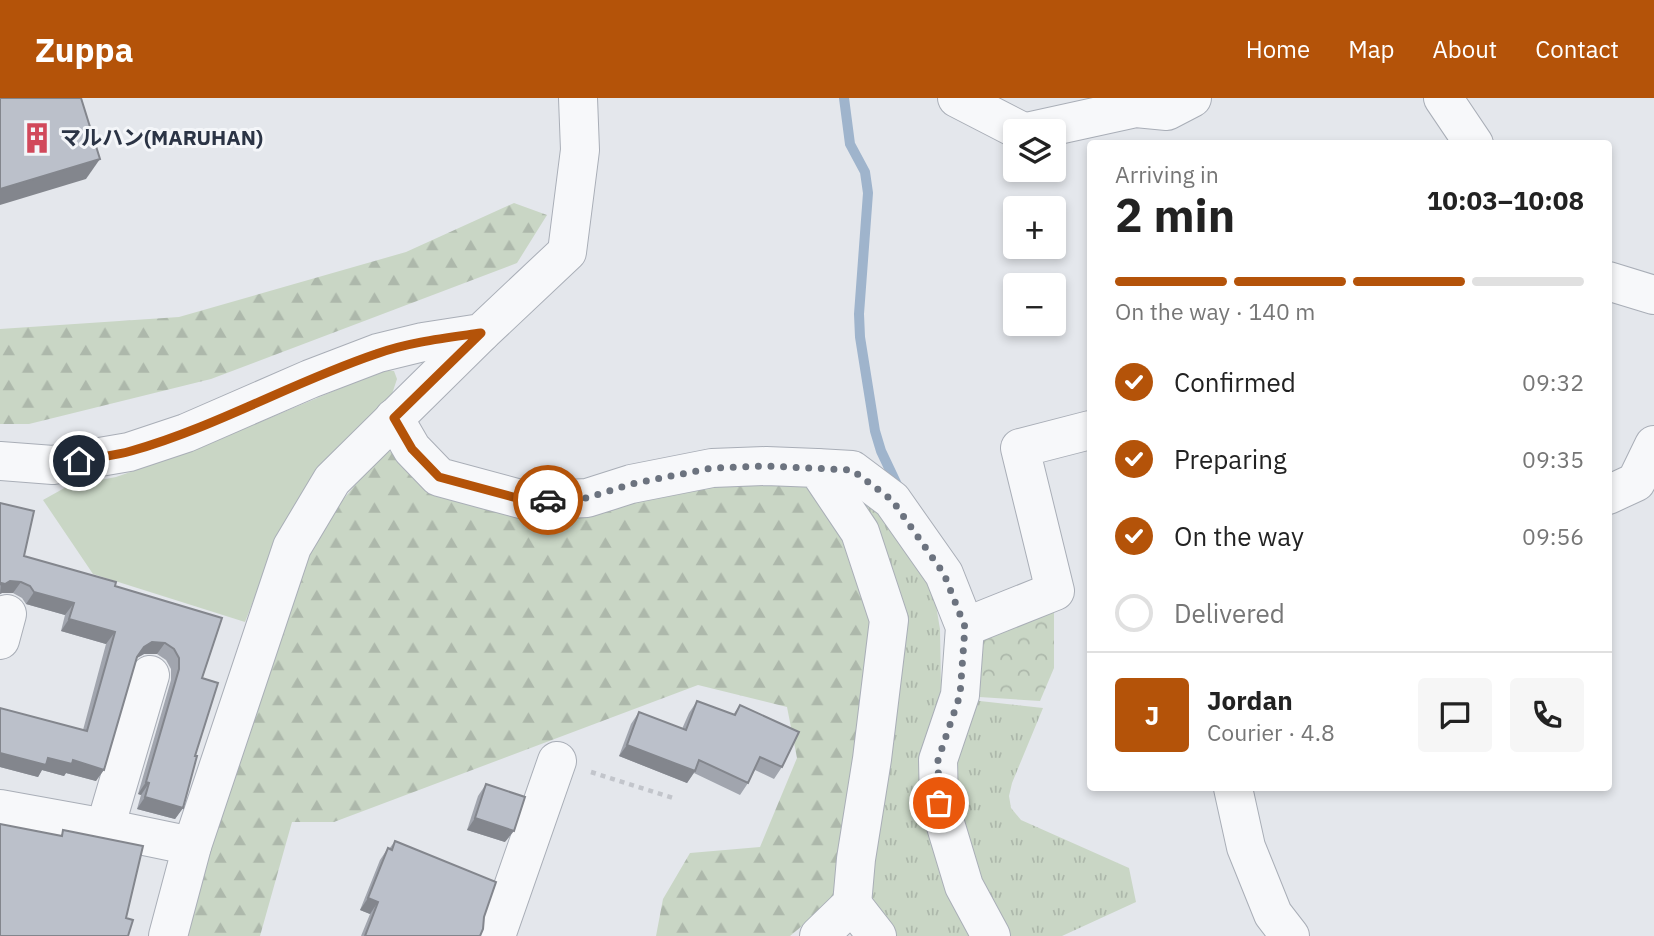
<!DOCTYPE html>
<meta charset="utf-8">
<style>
:root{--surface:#fff;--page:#f6f6f6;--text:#222;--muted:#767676;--line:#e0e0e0;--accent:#b45309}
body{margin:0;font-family:"IBM Plex Sans","Noto Sans JP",sans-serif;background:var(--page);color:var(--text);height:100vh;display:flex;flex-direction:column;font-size:26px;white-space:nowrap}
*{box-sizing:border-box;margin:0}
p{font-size:23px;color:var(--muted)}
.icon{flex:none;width:38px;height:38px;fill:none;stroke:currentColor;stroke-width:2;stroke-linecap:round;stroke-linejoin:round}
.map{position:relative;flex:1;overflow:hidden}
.panel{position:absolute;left:1087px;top:42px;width:525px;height:651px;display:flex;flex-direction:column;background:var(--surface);border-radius:7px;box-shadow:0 4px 10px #0003}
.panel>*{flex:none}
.tools{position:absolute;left:1003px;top:21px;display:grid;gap:14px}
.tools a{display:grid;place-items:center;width:63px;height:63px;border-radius:7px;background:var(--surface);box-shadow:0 4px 10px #0003;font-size:35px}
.pin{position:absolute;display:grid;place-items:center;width:60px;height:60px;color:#fff;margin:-30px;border:4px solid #fff;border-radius:50%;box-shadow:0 2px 7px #0007}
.courier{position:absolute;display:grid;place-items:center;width:70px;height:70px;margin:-35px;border:5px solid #b45309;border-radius:50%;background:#fff;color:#222;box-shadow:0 2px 9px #0007}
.headline em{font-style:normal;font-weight:700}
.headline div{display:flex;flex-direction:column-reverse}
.headline{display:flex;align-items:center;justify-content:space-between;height:119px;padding:0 28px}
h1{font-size:46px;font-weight:700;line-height:52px}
.bar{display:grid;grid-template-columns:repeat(4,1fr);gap:10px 7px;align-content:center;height:84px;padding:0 28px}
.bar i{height:9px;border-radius:5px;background:var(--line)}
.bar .active{background:var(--accent)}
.bar p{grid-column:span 4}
.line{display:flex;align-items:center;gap:18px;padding:0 28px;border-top:2px solid var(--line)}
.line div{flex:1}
.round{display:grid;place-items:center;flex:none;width:74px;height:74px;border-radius:7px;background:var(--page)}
ol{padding:0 28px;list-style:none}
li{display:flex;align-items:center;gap:21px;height:77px}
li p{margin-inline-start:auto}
li .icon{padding:7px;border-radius:50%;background:var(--accent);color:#fff;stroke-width:4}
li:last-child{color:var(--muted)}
li i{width:38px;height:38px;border:4px solid var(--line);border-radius:50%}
header{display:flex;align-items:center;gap:42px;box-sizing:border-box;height:98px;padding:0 35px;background:var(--accent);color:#fff}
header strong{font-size:33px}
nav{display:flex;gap:38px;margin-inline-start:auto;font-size:24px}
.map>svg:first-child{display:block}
.grass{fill:url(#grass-tufts)}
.forest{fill:url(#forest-firs)}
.park{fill:url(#park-crowns)}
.garden{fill:#c9d6c5}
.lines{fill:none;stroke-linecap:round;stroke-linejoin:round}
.stream{stroke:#9fb4cc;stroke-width:10}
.minor-casing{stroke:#a9aeb7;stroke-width:40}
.path{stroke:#c2c5cb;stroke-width:4.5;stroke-dasharray:5 5;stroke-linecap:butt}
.minor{stroke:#f7f8fa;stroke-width:38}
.wall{fill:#a1a5ae}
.shaded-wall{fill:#83868d}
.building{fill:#bbc0ca;stroke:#83868d;stroke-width:2}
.done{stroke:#6c737f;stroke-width:7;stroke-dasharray:0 12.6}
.route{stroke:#b45309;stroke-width:9}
.labels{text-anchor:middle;stroke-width:6;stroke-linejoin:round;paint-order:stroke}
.poi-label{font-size:21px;font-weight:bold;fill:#2b3445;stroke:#f4f6f9;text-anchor:start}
</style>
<header>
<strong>Zuppa</strong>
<nav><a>Home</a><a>Map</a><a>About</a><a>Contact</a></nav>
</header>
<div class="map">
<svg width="1654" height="838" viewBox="0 0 1654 838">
<defs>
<pattern id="grass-tufts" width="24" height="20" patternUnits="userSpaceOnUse" patternTransform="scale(1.75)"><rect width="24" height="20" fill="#c9d6c5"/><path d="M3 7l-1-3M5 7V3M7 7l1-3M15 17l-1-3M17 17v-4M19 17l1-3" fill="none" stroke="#adb8ab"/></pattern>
<pattern id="forest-firs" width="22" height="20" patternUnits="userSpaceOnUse" patternTransform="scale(1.75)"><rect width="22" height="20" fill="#c9d6c5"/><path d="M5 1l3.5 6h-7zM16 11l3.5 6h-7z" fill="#adb8ab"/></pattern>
<pattern id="park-crowns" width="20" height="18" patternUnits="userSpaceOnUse" patternTransform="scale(1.75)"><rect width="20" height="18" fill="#c9d6c5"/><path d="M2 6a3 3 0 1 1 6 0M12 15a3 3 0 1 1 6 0" fill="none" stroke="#adb8ab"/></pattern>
</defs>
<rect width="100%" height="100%" fill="#e4e7ec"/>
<g class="grass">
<polygon points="850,376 929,466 940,531 941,590 933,661 987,838 896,838 861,783"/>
<polygon points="962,601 1043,610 1012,685 1009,698 1011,710 1021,722 1129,770 1136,804 1062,838 1000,838 942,705"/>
</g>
<g class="forest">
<polygon points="514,105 547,117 517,165 211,281 29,326 0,326 0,231 179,219 406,154"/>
<polygon points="386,351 441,389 633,396 805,381 849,436 876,523 834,801 790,838 656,838 663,801 690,755 760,749 797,660 787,609 698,587 334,724 292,724 260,838 182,838 307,452 323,425"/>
</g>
<polygon class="park" points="1054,507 1054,570 1040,603 964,598 969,540"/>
<polygon class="garden" points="384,272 394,273 397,281 391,299 274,450 245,524 93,476 43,402 68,388 116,379 188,354"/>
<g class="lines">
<polyline class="stream" points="844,0 850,46 865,74 868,95 859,216 860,239 875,333 881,353 899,391"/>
<defs>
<g id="minor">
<polyline points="957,0 1021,33"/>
<polyline points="1443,0 1474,46"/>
<polyline points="1031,33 1136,10 1167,13 1192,0"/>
<polyline points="1608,183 1654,197"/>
<polyline points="394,320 412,351 439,379 528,403 587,400 631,386 712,370 766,368 817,370 860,434 889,522 872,661 856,761 852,806 819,838"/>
<polyline points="0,363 53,367 129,354 186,335 310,281 378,255 423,244 481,235 567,154 580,52 578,0"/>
<polyline points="817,370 852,372 892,402 944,476 965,529 960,597 938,662 939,705 964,788 991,838"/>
<polyline points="1608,397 1636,384 1654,347"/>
<polyline points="965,529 1055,493 1020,350 1090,332"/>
<polyline points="0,542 7,516"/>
<polyline points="1233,690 1246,749 1273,816 1290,838"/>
<polyline points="0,711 105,730 150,577"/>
<polyline points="105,730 192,748"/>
<polyline points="852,806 877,838"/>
<polyline points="168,838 192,748 292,449 332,382 481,235"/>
<polyline points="496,838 557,663"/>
</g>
</defs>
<use href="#minor" class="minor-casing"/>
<polyline class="path" points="591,674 673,700"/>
<use href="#minor" class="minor"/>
</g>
<g class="wall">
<polygon points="0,405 24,458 115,488 202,580 195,658 183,710 175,721 137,711 141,697 138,696 171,582 171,571 166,562 157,556 144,556 137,560 96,683 66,675 64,678 42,672 38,679 0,669 0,610 83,632 106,546 61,533 65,517 26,506 22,500 13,495 2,495 0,496"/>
<polygon points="697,603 733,617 740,607 782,669 774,681 755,672 748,685 740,697 694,675 687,685 619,658 631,626 639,614 682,631 689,615"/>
<polygon points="486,686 505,744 467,732 478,698"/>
<polygon points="395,743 484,819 480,838 361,838 370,816 360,812 380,762 388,750 389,751"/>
</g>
<g class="shaded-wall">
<polygon points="100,61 86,81 0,107 0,91"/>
<polygon points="10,483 21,484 13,495 2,495 0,496 1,485"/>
<polygon points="34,494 74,505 65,517 26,506"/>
<polygon points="69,521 115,534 106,546 61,533"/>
<polygon points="152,544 165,545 157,556 144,556 135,561 144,549"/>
<polygon points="627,647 695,673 687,685 619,658"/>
<polygon points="0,655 73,662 104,672 96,683 66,675 64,678 42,672 38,679 0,669"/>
<polygon points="146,684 149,685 141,697 138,696"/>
<polygon points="145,699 183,710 175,721 137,711"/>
<polygon points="475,720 514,733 505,744 467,732"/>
<polygon points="368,800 378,804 370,816 360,812"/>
</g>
<g class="building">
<polygon points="0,0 81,0 100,61 0,91"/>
<polygon points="0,405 34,413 24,458 116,484 115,488 222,520 202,580 218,585 195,658 197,658 183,710 145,699 149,685 146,684 179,571 179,560 174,551 165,545 152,544 144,549 137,559 104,672 73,662 72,666 48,660 46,667 0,655 0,610 87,633 115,534 69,521 74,505 34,494 30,488 21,484 10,483 5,486 1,485 0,487"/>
<polygon points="697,603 735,617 740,607 799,634 782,669 760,659 748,685 699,662 695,673 627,647 639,614 686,632"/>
<polygon points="486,686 525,699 514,733 475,720"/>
<polygon points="0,726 62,738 63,732 143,748 126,820 133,822 128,838 0,838"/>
<polygon points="395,743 496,784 484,819 483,831 480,838 365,838 378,804 368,800 388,750 392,752"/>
</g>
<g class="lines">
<polyline class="done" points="548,402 587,400 631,386 712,370 766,368 852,372 892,402 944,476 965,529 960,597 938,662 939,705"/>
<path class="route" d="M79,363C96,359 114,358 131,353C216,329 293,284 376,256C409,244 446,240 481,235L394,320L412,351L439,379L528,403L548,402"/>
</g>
<defs>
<symbol id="building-bare" viewBox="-9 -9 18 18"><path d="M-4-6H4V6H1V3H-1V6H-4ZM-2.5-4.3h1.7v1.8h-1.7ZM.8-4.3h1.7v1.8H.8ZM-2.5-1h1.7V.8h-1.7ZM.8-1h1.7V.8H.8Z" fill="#d1495b" stroke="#f4f6f9" stroke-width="2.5" paint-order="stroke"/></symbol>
</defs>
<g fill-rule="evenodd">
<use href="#building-bare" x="15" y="18" width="44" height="44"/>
</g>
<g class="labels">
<g class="poi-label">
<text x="60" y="47">マルハン(MARUHAN)</text>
</g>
</g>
</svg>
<div class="tools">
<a><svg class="icon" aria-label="layers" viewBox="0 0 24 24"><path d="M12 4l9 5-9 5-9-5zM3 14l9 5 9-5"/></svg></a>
<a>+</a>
<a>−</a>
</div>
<div class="pin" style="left:939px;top:705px;background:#ea580c"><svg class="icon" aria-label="bag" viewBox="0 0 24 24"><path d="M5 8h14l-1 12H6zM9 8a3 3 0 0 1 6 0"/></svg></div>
<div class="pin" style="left:79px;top:363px;background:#1f2937"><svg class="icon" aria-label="home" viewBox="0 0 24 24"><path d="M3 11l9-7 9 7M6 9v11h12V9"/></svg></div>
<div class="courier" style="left:548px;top:402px"><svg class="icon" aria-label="car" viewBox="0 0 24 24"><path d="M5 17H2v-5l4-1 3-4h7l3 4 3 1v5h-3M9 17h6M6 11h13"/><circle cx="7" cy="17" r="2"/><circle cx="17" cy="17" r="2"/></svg></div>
<section class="panel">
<div class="headline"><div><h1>2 min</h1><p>Arriving in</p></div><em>10:03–10:08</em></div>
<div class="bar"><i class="active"></i><i class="active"></i><i class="active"></i><i></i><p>On the way · 140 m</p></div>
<ol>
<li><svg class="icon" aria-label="check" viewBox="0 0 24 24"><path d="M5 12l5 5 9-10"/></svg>Confirmed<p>09:32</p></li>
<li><svg class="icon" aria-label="check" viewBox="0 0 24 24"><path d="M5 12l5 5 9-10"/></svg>Preparing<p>09:35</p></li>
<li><svg class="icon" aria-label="check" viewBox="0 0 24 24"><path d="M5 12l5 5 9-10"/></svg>On the way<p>09:56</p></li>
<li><i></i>Delivered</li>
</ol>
<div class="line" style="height:126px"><b class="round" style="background:var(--accent);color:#fff">J</b><div><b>Jordan</b><p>Courier · 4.8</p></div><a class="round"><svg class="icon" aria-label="chat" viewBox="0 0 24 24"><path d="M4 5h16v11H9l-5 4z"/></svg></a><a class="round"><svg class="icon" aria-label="phone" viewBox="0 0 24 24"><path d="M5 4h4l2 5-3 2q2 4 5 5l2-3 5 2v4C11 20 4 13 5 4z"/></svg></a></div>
</section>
</div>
